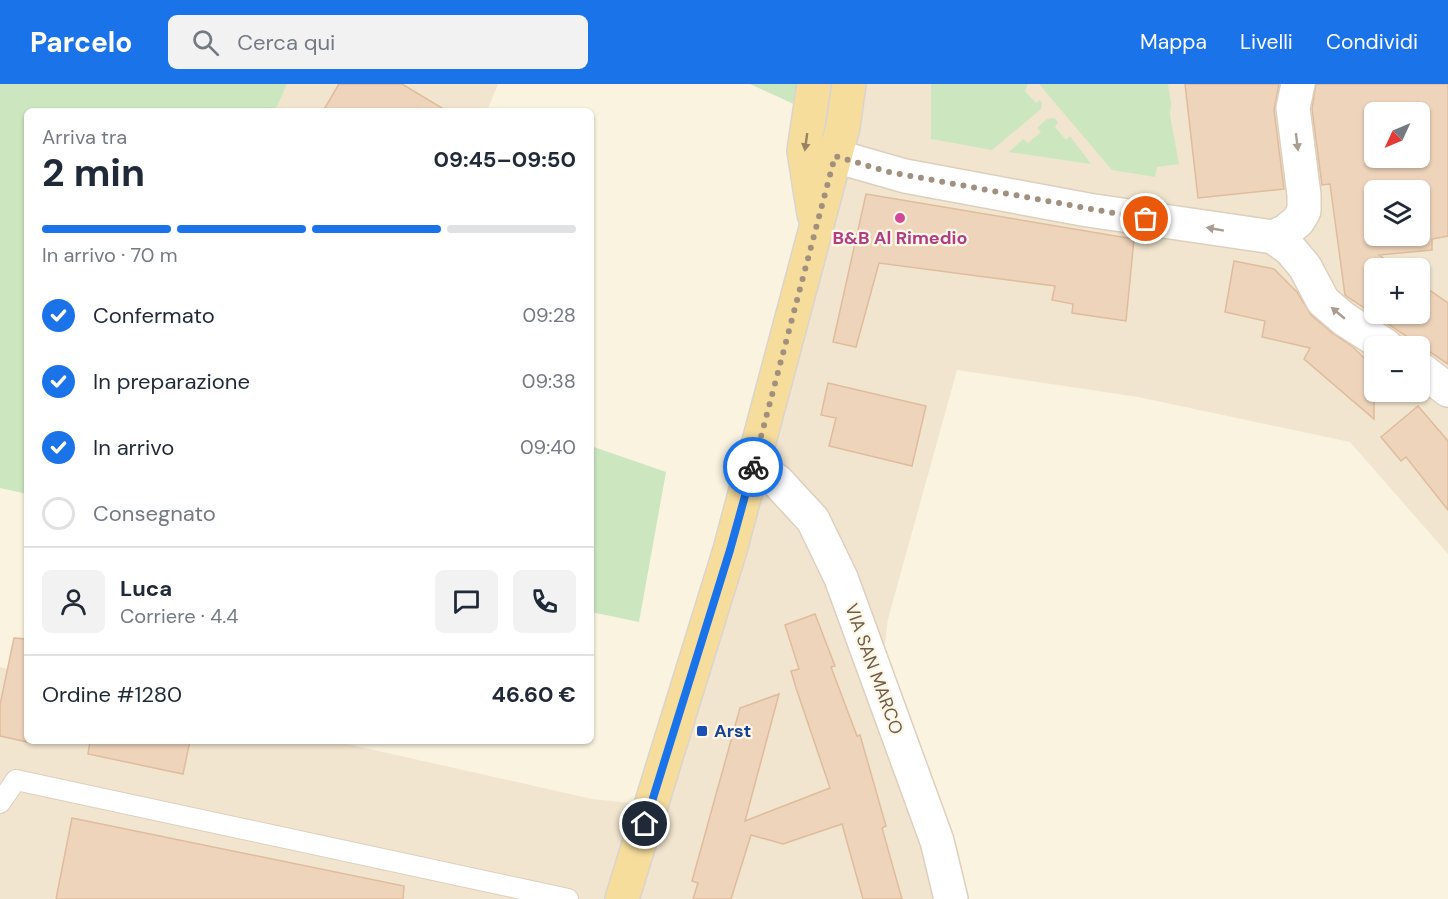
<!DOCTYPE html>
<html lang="it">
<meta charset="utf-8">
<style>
:root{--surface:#fff;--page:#f2f2f3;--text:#1f2937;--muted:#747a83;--line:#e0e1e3;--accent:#1a73e8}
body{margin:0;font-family:"DM Sans",sans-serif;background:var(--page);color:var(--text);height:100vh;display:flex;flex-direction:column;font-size:22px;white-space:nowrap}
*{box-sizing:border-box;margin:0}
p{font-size:20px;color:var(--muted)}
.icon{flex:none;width:33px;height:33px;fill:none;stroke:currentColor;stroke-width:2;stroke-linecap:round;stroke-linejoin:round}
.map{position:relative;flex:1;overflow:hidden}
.panel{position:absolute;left:24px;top:24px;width:570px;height:636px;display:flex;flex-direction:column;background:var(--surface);border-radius:9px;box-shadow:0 2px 4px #0004}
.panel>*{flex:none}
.needle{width:39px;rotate:226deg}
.fabs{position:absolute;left:1364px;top:18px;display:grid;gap:12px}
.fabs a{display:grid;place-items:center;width:66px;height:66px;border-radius:9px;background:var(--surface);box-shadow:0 2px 4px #0004;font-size:30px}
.pin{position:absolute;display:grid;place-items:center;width:51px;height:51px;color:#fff;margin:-26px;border:3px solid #fff;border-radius:50%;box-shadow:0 2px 6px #0007}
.courier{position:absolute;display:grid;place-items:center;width:60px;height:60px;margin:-30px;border:4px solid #1a73e8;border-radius:50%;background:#fff;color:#222;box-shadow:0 2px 8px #0007}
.headline em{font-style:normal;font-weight:700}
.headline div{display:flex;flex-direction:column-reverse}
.headline{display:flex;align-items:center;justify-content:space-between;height:102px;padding:0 18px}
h1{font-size:39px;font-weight:700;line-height:45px}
.bar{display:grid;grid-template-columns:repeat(4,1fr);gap:9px 6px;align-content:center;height:72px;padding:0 18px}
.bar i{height:8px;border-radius:4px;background:var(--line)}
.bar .selected{background:var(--accent)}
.bar p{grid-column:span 4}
.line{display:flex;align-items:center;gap:15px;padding:0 18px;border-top:2px solid var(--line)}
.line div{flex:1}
.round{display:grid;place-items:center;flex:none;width:63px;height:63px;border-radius:9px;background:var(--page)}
ol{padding:0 18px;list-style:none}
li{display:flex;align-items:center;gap:18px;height:66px}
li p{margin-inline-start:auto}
li .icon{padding:6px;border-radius:50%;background:var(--accent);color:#fff;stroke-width:4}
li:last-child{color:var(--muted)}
li i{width:33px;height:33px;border:3px solid var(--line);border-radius:50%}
header{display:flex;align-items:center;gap:36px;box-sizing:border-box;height:84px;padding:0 30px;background:var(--accent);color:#fff}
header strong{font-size:28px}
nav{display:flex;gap:33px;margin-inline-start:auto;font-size:21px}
.search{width:420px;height:54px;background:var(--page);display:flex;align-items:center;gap:15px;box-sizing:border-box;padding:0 21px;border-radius:9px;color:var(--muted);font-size:22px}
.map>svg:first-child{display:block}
.residential{fill:#f1e5cf;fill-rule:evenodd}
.green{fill:#cce6c0}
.building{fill:#eed4ba;stroke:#dfbc9b;stroke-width:1.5;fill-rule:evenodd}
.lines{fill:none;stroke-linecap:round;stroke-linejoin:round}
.lane-casing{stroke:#decfbd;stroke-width:22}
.street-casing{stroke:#decfbd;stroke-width:36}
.primary-casing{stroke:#dad4d0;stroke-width:36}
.lane{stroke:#fff;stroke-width:20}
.street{stroke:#fff;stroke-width:33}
.primary{stroke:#f6dd9c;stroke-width:33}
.oneway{fill:#988262}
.oneway2{fill:#a99d92}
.done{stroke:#a0907e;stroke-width:6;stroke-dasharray:0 10.8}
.route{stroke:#1a73e8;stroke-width:8}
.hotel-dot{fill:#d1479c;stroke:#fef7e6;stroke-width:2}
.transit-dot{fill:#1a4fb4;stroke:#fef7e6;stroke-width:2}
.labels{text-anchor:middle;stroke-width:4.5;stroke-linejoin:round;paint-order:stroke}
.hotel-label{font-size:18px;font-weight:bold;fill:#b23c85;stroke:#fef7e6}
.street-label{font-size:18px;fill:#6f5b49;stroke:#fef7e6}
.transit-label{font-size:18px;font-weight:bold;fill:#164399;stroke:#fef7e6;text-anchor:start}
</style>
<header>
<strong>Parcelo</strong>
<div class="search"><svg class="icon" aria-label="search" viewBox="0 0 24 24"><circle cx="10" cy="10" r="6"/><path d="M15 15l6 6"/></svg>Cerca qui</div>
<nav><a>Mappa</a><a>Livelli</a><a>Condividi</a></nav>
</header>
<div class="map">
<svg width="1448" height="815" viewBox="0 0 1448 815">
<rect width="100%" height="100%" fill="#faf3e0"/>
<g class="residential">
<polygon points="287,0 498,0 487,27 275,27"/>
<path d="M849,0H1448V470L1350,358L1138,313L957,286L888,535L882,585L958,815H0V583L27,589V657H334L592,715L639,720ZM1374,28H1419V74H1374ZM1374,106H1419V152H1374ZM1374,184H1419V230H1374ZM1374,262H1419V308H1374Z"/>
</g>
<g class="green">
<polygon points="0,0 287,0 275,27 27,27 27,410 0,404"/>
<polygon points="750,0 799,0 798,22"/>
<polygon points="931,0 1028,0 1025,7 1036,19 1040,16 1042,19 1041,25 992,66 931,55"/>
<polygon points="1039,0 1168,0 1171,20 1170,31 1179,80 1157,83 1155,93 1112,86"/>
<polygon points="1054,34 1058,38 1055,43 1066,56 1070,52 1091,80 1009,68 1023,55 1028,59 1041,48 1037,44 1047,35"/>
<polygon points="591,362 666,388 639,538 591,528"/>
</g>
<g class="building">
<polygon points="339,0 402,0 447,27 323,27"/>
<polygon points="1185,0 1279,0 1274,26 1284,105 1198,114"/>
<path d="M1316,0H1448V152L1432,155V166L1379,171L1398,184H1374V230H1419V199L1448,219V280L1345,211L1330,100L1322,101L1312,25ZM1374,28H1419V74H1374ZM1374,106H1419V152H1374Z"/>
<polygon points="866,110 1134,155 1126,237 1072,229 1073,220 1052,216 1055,202 879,179 856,263 833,258"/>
<polygon points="1234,177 1274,185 1297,208 1311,231 1332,249 1353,263 1374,284 1374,335 1304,275 1310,264 1262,253 1265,237 1225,228"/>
<polygon points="828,299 926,322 912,382 829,362 836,334 821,331"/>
<polygon points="1418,322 1448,357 1448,426 1406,373 1401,377 1381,353"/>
<polygon points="815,530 835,582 831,583 857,652 860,651 886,742 882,744 902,815 863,815 842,740 783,760 751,751 731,815 693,815 698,799 692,797 740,624 779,610 745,737 830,704 796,604 791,587 799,585 785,541"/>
<polygon points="14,554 27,555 27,658 0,652 0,621"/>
<polygon points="90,657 190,657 183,690 88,670"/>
<polygon points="72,734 404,802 403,815 56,815"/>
</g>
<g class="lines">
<defs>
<polyline id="lane" points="0,719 16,696 568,815"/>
<g id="street">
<polyline points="835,72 905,92 1088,126 1273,153 1290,165 1305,183 1323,217 1344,235 1386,262"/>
<polyline points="1273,153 1286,147 1298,137 1304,127 1304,111 1293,24 1298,0"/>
<polyline points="1419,284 1448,306"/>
<polyline points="753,381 777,397 813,436 841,494 937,757 951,815"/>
</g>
<g id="primary">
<polyline points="814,130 804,67 814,0"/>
<polyline points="622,815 730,466 843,43 849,0"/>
</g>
</defs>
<use href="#lane" class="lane-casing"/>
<use href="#street" class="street-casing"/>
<use href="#primary" class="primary-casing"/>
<use href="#lane" class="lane"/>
<use href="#street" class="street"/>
<use href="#primary" class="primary"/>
</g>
<defs><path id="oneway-solid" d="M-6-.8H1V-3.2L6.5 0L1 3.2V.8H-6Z" transform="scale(1.5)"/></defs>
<use class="oneway" href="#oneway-solid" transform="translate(806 58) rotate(98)"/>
<g class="oneway2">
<use href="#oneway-solid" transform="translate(1297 58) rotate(83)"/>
<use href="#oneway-solid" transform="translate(1215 145) rotate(-170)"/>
<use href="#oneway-solid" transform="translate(1338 229) rotate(-140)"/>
</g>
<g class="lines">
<polyline class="done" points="753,383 835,72 889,88 1146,135"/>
<polyline class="route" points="645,740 730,466 753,383"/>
</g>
<circle class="hotel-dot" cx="900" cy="134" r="6"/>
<rect class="transit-dot" x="696" y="641" width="12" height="12" rx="3"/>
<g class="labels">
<g class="hotel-label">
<text x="900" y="160">B&amp;B Al Rimedio</text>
</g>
<g class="street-label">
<text transform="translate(874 585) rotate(70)" y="6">VIA SAN MARCO</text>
</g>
<g class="transit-label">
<text x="714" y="653">Arst</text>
</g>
</g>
</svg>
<div class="fabs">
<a><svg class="needle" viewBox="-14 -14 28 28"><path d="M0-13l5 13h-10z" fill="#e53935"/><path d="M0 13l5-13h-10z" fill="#747a83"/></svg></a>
<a><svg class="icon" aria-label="layers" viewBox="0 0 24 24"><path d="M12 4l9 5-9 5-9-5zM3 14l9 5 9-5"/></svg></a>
<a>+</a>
<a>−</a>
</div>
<div class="pin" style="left:1146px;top:135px;background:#ea580c"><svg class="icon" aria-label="bag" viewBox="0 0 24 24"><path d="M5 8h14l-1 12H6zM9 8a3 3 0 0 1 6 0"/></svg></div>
<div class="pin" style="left:645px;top:740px;background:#1f2937"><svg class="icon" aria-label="home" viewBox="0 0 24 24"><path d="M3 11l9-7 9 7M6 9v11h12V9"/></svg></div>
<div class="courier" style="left:753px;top:383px"><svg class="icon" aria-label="bike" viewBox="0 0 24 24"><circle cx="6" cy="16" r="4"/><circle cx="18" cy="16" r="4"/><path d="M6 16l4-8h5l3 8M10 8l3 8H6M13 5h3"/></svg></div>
<section class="panel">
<div class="headline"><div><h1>2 min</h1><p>Arriva tra</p></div><em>09:45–09:50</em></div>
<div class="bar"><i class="selected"></i><i class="selected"></i><i class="selected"></i><i></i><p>In arrivo · 70 m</p></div>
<ol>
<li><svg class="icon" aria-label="check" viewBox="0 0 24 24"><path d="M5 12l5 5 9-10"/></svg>Confermato<p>09:28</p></li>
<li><svg class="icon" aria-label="check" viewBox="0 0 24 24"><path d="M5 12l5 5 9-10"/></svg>In preparazione<p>09:38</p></li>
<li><svg class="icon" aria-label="check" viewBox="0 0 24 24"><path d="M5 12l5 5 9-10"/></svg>In arrivo<p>09:40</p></li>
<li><i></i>Consegnato</li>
</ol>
<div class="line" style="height:108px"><a class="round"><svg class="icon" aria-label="person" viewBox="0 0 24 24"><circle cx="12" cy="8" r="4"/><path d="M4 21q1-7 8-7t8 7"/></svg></a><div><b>Luca</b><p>Corriere · 4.4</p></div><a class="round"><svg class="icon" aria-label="chat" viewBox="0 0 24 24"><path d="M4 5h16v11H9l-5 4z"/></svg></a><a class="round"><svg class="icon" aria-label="phone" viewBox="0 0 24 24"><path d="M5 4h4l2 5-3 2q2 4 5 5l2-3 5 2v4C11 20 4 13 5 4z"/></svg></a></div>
<div class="line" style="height:78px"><div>Ordine #1280</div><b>46.60 €</b></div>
</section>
</div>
